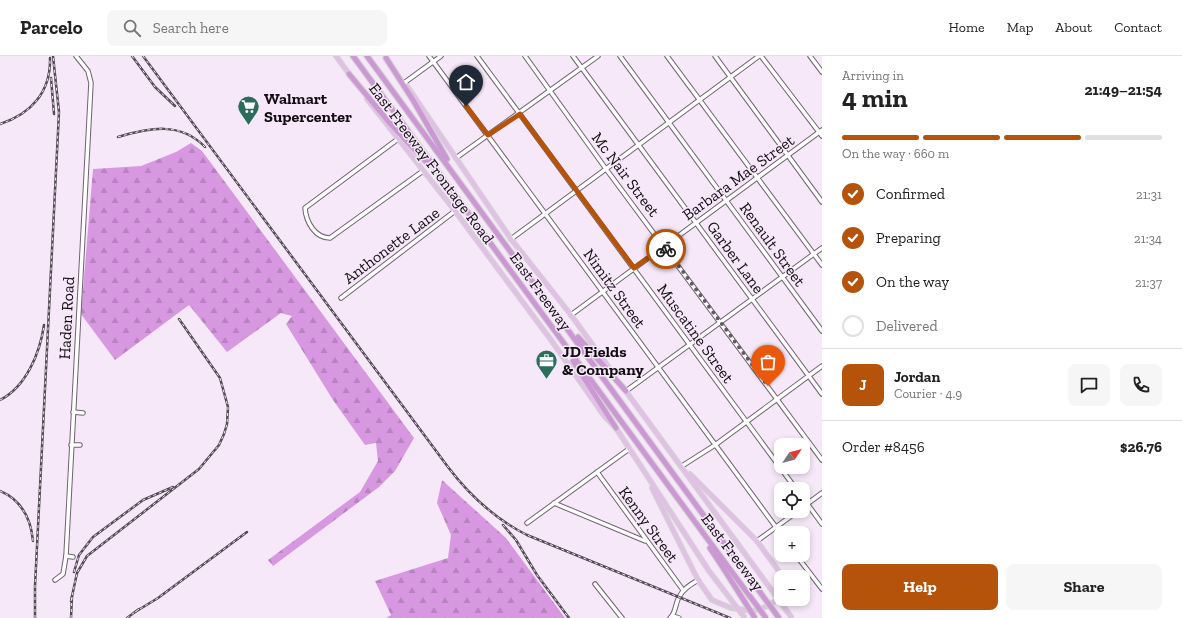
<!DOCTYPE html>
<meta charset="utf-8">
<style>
:root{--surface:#fff;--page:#f6f6f6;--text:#222;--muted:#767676;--line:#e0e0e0;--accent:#b45309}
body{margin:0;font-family:"Zilla Slab",serif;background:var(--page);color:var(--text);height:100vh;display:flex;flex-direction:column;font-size:15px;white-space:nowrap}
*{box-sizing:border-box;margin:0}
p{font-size:13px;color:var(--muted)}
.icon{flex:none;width:22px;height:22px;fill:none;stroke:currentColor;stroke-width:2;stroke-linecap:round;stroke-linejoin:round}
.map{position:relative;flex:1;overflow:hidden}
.side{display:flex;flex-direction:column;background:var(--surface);width:360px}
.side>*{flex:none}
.needle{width:26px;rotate:55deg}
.controls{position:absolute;left:774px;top:382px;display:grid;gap:8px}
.controls a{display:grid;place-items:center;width:36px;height:36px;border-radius:8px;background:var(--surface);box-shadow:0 2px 6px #0003;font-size:20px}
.pin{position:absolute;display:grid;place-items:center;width:34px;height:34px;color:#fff;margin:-41px -17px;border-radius:50% 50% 50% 0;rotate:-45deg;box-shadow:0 0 4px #0007}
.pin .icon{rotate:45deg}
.courier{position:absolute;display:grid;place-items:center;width:40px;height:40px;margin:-20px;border:3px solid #b45309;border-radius:50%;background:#fff;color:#222;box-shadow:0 1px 5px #0007}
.summary em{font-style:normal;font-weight:700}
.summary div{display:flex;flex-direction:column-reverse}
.summary{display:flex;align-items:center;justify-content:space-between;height:68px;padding:0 20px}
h1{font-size:26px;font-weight:700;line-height:30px}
.bar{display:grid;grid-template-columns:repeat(4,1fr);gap:6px 4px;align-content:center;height:48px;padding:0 20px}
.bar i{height:5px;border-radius:3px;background:var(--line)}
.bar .on{background:var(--accent)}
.bar p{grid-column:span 4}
.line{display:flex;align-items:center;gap:10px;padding:0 20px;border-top:1px solid var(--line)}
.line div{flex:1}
.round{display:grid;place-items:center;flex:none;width:42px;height:42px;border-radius:8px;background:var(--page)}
ol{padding:0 20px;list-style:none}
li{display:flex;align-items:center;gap:12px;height:44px}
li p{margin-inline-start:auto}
li .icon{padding:4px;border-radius:50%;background:var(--accent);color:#fff;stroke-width:4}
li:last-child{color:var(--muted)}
li i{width:22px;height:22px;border:2px solid var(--line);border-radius:50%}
.cta{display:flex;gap:8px;margin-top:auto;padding:8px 20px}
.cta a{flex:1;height:46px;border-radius:8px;background:var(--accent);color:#fff;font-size:16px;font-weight:700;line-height:46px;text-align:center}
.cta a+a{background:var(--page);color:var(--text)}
header{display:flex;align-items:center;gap:24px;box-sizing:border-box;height:56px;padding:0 20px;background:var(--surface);border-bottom:1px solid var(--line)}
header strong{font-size:19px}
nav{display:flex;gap:22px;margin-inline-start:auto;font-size:14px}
.search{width:280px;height:36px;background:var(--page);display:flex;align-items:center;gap:10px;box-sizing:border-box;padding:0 14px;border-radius:8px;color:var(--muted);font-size:15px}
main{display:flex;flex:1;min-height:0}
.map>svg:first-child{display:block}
.forest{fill:url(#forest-firs)}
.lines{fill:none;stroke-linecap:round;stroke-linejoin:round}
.minor-casing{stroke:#6f6371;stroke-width:5.5}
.major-casing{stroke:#d4d3d4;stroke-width:6}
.highway-casing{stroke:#d4d3d4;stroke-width:7}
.minor{stroke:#fff;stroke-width:3.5}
.major{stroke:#e0c1e5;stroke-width:4}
.highway{stroke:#cb98d3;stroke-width:5}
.rail-casing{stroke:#514a52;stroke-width:2.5}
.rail{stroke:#f6e8f8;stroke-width:1;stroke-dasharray:3;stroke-linecap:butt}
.major-bridge-casing{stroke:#d4d3d4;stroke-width:6;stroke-linecap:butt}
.highway-bridge-casing{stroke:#d4d3d4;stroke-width:7;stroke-linecap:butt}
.major-bridge{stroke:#e0c1e5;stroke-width:4}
.highway-bridge{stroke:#cb98d3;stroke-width:5}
.done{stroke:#615a62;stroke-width:4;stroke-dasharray:0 7.2}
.route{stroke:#b45309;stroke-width:5}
.labels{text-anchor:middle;stroke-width:3;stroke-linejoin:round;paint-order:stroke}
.poi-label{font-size:16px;font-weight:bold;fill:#110d12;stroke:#f6e8f8;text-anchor:start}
.street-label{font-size:16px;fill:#110d12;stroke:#f6e8f8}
</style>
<header>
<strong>Parcelo</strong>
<div class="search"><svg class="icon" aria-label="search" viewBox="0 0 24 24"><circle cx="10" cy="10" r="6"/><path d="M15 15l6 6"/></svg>Search here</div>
<nav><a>Home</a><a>Map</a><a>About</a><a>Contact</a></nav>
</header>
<main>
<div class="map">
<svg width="822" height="562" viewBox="0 0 822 562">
<defs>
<pattern id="forest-firs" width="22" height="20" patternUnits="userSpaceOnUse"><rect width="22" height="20" fill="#d798e1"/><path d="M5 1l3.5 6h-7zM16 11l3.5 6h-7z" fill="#b882c0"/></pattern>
</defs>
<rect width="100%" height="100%" fill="#f6e8f8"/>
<g class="forest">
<polygon points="191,87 202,95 414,382 395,415 379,431 273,510 268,504 360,436 378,405 376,387 365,389 333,344 286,268 292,260 281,257 227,296 189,249 115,304 81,258 93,113 141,110 176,96"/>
<polygon points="442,424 506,482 565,562 386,562 391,559 375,525 448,502 451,479 437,447"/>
</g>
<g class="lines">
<defs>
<g id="minor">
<polyline points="429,0 781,478"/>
<polyline points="477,0 796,433"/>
<polyline points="525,0 606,113 822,404"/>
<polyline points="573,0 822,338"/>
<polyline points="620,0 822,275"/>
<polyline points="667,0 822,209"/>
<polyline points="715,0 822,146"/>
<polyline points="761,0 822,80"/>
<polyline points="810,0 822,16"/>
<polyline points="404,27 441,0"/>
<path d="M398,83L305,152C306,166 315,182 330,182L423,115"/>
<polyline points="456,102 598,0"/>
<polyline points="511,183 759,0"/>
<polyline points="341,242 455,155"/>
<polyline points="571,259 822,74"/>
<polyline points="626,335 822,192"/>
<polyline points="73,356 83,357"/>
<polyline points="71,389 80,389"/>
<polyline points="682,410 715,389 822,310"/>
<polyline points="597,416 683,534"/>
<polyline points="803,442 822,468"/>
<polyline points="554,447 645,485"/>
<polyline points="803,451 822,437"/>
<polyline points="527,467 629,393"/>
<polyline points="757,485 798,455"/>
<polyline points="796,499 822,533"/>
<polyline points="66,500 73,501"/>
<polyline points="55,524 63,518 66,500 91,27 88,15 76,0"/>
<polyline points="595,528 622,562"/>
<polyline points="673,560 679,562"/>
<path d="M670,562C676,557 675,548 679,541C683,533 690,529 698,524"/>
</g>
<g id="major">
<polyline points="336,0 350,19"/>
<polyline points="407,30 511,183 571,259 613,317"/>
<polyline points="367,43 455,155 551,284 605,361 616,372 709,515"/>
<polyline points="625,334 740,491"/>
<polyline points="690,418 757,485 783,521"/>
<polyline points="652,432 698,524 712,544 731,552 753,555 765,551 781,542"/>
</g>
<g id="highway">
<polyline points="353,0 723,504"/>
<polyline points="367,0 732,498"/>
<polyline points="386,2 413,44 447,103"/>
<polyline points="349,18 388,65 429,109"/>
<polyline points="578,281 626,335"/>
<polyline points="573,305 616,372"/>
<polyline points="710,492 720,507"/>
</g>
</defs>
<use href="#minor" class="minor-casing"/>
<use href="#major" class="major-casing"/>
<use href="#highway" class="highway-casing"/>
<use href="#minor" class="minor"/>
<use href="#major" class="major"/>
<use href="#highway" class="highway"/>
<defs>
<g id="rail">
<polyline points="132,0 155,31 175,50"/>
<path d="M143,0L448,411C470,440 495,463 527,479L730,562"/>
<polyline points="51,22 54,58"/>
<path d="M0,68C31,58 51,36 50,2"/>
<path d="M118,81C149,72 180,65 205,91"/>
<path d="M0,344C26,331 40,297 44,269"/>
<path d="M0,435C21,444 31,463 33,485"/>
<polyline points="503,469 516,484 537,519 569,562"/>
<polyline points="74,516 79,499 93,481 143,444 173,431"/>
<polyline points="71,545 77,517 87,500 199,413 219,389 224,378 227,368 228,351 220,322 179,263"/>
<polyline points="135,556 158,542 247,476"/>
<polyline points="35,562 35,530 59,56 53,0"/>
<polyline points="71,562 72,540"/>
<polyline points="127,562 139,553"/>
</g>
</defs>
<use href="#rail" class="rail-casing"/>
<use href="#rail" class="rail"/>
<defs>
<g id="major-bridge">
<polyline points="740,491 792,562"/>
<polyline points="709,515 745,562"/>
</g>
<g id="highway-bridge">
<polyline points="732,498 779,562"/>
<polyline points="723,504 766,562"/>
<polyline points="720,507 755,562"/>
</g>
</defs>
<use href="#major-bridge" class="major-bridge-casing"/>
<use href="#highway-bridge" class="highway-bridge-casing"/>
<use href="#major-bridge" class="major-bridge"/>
<use href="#highway-bridge" class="highway-bridge"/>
</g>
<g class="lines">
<polyline class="done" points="666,193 768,330"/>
<polyline class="route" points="466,50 488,79 520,58 634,212 664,190 666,193"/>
</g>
<defs>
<symbol id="supermarket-pin" viewBox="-11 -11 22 30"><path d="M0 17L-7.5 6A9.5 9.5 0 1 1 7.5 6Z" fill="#2c6c5a" stroke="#f6e8f8"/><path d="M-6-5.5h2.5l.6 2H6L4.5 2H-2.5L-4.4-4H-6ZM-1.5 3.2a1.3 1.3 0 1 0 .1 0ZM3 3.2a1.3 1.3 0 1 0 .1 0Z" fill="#fff"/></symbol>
<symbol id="office-pin" viewBox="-11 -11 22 30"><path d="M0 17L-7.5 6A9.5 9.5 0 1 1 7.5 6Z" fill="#2c6c5a" stroke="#f6e8f8"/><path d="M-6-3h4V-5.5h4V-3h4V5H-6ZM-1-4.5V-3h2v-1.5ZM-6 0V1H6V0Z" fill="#fff"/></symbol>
</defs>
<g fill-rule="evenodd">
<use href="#supermarket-pin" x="236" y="38" width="25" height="34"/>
<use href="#office-pin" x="534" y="292" width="25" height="34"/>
</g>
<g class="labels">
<g class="poi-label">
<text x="264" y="48">Walmart<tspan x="264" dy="18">Supercenter</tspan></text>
<text x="562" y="301">JD Fields<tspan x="562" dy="18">&amp; Company</tspan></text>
</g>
<g class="street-label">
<text transform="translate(432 107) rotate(53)" y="6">East Freeway Frontage Road</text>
<text transform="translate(626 118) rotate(53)" y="6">Mc Nair Street</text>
<text transform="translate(738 121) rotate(-36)" y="6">Barbara Mae Street</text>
<text transform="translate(773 188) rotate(54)" y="6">Renault Street</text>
<text transform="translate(391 189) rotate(-37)" y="6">Anthonette Lane</text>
<text transform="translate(736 201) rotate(54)" y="6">Garber Lane</text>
<text transform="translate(615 232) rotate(54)" y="6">Nimitz Street</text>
<text transform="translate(541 235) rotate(54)" y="6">East Freeway</text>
<text transform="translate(66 262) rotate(-87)" y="6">Haden Road</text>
<text transform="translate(696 277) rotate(54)" y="6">Muscatine Street</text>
<text transform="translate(649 468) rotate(54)" y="6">Kenny Street</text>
<text transform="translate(733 496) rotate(53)" y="6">East Freeway</text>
</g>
</g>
</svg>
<div class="controls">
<a><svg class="needle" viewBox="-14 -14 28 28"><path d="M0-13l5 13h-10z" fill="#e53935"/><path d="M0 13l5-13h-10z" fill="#767676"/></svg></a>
<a><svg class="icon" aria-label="locate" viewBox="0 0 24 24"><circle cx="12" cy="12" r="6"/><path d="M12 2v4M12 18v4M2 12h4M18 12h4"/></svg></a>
<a>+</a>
<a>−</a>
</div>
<div class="pin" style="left:768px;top:330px;background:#ea580c"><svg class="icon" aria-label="bag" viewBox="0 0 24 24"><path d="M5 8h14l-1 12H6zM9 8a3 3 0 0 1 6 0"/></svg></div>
<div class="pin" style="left:466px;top:50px;background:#1f2937"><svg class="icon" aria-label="home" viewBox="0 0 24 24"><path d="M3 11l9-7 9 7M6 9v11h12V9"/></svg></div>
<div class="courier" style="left:666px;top:193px"><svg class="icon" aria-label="bike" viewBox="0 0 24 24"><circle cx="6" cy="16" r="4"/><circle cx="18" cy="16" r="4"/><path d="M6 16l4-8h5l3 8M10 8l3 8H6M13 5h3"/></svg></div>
</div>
<section class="side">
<div class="summary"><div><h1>4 min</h1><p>Arriving in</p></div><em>21:49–21:54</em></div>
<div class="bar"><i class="on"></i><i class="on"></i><i class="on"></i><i></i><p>On the way · 660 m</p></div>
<ol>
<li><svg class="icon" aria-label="check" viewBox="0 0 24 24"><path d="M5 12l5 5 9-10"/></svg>Confirmed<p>21:31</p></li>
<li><svg class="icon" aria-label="check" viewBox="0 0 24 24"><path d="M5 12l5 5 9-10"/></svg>Preparing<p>21:34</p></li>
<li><svg class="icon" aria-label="check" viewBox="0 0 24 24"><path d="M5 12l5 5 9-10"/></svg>On the way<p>21:37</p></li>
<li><i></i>Delivered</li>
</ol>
<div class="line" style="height:72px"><b class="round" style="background:var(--accent);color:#fff">J</b><div><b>Jordan</b><p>Courier · 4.9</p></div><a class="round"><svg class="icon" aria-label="chat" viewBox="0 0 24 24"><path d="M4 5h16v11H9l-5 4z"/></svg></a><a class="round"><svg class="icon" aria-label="phone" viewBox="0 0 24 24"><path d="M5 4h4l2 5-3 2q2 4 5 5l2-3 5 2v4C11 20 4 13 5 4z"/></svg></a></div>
<div class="line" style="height:52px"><div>Order #8456</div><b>$26.76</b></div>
<div class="cta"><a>Help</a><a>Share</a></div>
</section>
</main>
